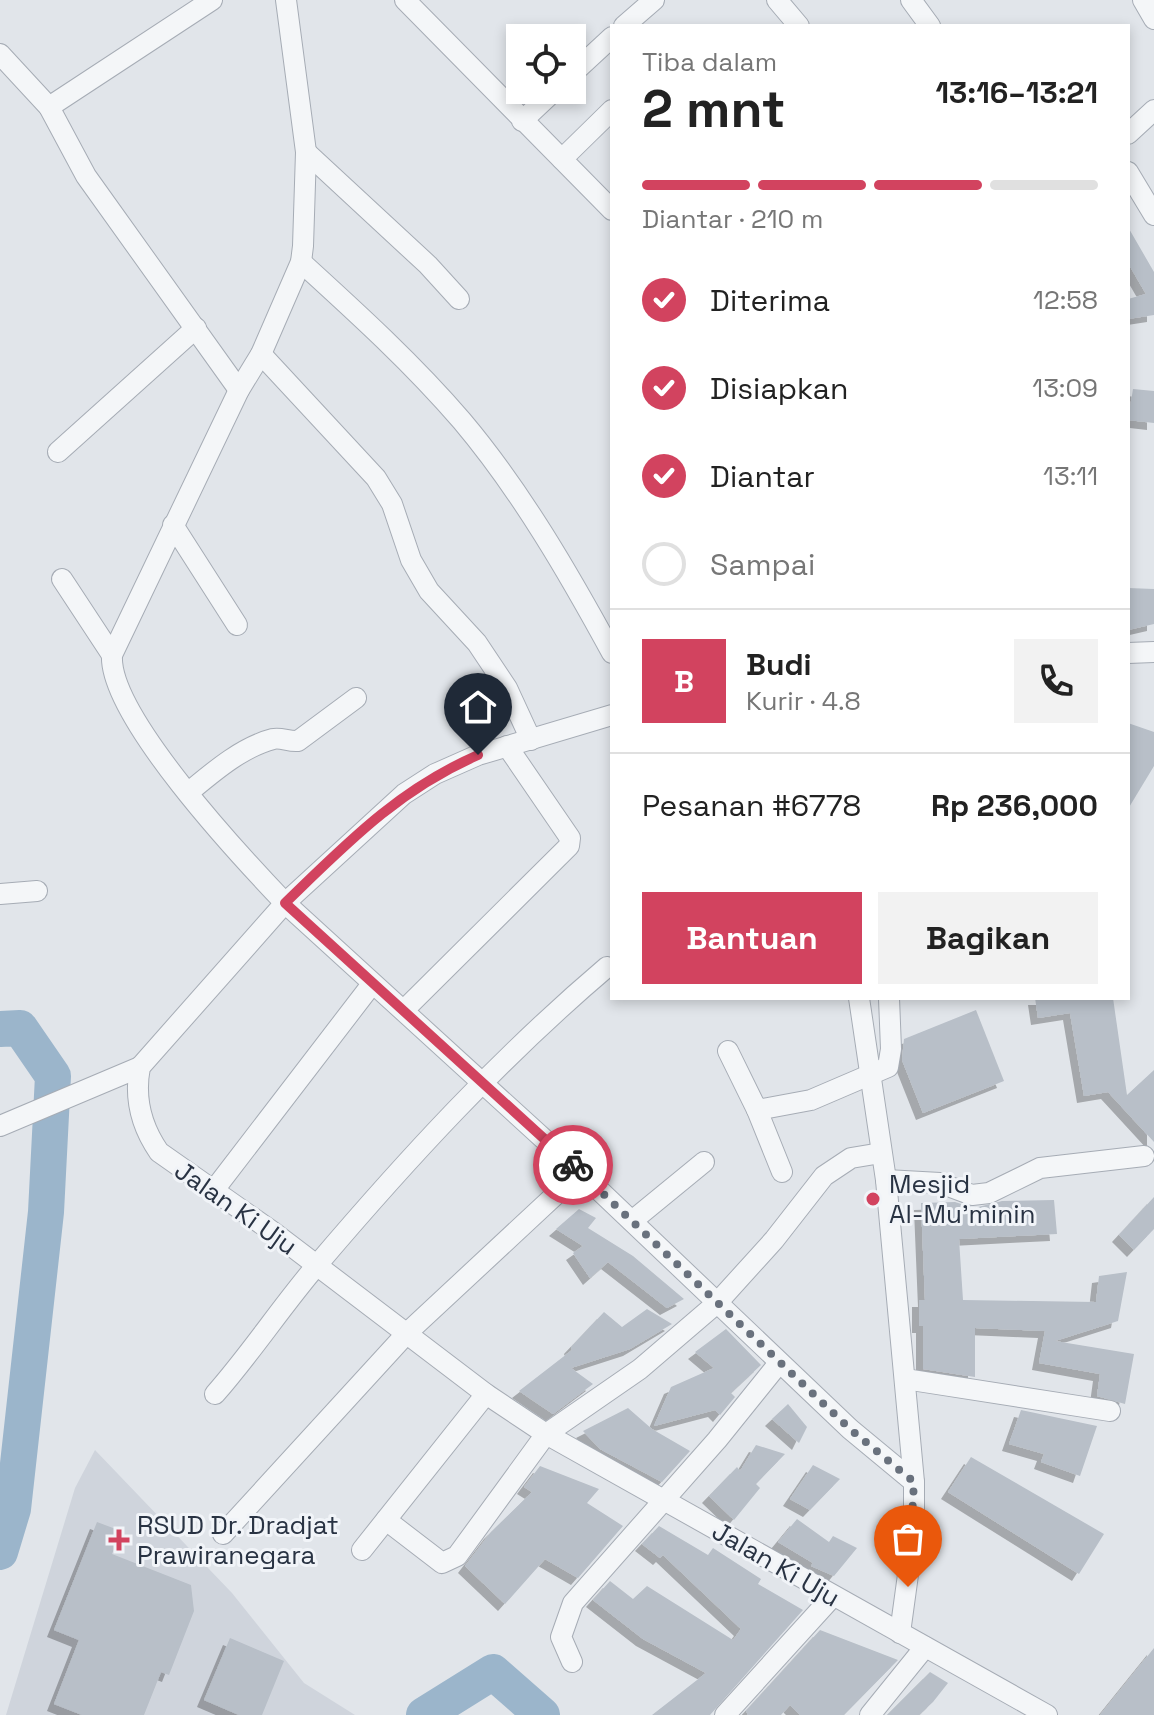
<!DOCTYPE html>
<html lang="id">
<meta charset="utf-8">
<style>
:root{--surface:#fff;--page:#f2f2f2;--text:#222;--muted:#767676;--line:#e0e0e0;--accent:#d2435f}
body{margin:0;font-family:"Space Grotesk",sans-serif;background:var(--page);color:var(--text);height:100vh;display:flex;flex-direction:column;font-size:30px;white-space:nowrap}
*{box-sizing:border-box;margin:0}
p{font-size:26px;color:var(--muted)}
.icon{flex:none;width:44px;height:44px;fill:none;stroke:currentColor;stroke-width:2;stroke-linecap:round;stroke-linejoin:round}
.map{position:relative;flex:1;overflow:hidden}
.drawer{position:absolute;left:610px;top:24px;width:520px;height:976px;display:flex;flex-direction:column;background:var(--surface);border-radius:0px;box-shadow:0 4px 12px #0003}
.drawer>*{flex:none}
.tools{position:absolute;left:506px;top:24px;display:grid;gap:16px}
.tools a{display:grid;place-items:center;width:80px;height:80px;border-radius:0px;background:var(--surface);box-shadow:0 4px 12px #0003;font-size:40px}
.pin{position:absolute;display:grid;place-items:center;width:68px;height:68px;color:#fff;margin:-82px -34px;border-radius:50% 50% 50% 0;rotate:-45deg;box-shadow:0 0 8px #0007}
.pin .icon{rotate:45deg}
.courier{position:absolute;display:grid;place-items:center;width:80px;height:80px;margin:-40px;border:6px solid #d2435f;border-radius:50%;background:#fff;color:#222;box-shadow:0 2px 10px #0007}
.head em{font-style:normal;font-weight:700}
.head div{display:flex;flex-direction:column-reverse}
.head{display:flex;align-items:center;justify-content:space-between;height:136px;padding:0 32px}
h1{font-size:52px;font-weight:700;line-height:60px}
.bar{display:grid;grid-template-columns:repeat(4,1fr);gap:12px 8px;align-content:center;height:96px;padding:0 32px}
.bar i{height:10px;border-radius:6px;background:var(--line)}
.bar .selected{background:var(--accent)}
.bar p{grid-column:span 4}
.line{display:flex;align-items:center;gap:20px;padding:0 32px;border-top:2px solid var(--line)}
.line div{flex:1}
.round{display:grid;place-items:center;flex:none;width:84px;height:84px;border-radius:0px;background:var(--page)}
ol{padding:0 32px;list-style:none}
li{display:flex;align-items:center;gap:24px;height:88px}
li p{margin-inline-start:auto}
li .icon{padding:8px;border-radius:50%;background:var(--accent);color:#fff;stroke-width:4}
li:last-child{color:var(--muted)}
li i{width:44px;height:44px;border:4px solid var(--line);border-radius:50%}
.action{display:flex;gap:16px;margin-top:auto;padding:16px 32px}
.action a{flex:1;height:92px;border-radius:0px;background:var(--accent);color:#fff;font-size:32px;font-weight:700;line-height:92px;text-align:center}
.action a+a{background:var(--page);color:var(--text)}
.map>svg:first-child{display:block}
.built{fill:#cfd4dc}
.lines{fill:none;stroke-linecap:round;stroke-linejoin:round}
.river{stroke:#9bb5cb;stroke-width:36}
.building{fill:#b8bfc8;filter:url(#shadow)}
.minor-casing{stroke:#a6acb5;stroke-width:22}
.minor{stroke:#f4f6f8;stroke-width:20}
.done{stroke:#69717d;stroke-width:8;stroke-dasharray:0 14.4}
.route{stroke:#d2435f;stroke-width:10}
.poi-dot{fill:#d2435f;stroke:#f1f4f8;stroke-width:3}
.labels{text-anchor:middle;stroke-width:6;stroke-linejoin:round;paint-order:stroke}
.poi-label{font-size:26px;fill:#293343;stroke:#f1f4f8;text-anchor:start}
.street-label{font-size:26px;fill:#293343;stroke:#f1f4f8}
</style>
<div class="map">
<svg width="1154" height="1715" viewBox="0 0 1154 1715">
<defs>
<filter id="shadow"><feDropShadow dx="-7" dy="7" stdDeviation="0" flood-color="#0004"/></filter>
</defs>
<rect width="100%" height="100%" fill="#e1e5ea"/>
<polygon class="built" points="95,1450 232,1593 304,1683 355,1715 6,1715 75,1488"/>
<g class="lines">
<g class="river">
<polyline points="0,1029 20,1028 53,1076 46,1212 13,1509 0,1552"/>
<polyline points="424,1715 493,1672 542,1715"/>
</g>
</g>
<g class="building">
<polygon points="1128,227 1154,272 1154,315 1128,319 1128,299 1146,294 1128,263"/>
<polygon points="1133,389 1154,391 1154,423 1128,420"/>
<polygon points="1128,588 1154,589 1154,624 1128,630"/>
<polygon points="1128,723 1154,732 1154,766 1128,809"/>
<polygon points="1035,998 1113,998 1127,1095 1154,1070 1154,1142 1108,1092 1084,1096 1070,1013 1038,1018"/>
<polygon points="976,1010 1004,1081 923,1113 902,1060 904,1039"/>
<polygon points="1154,1197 1154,1229 1134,1250 1119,1235"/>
<polygon points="1054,1200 1057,1234 959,1239 963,1300 1096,1302 1099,1276 1127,1272 1118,1321 1055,1341 1134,1354 1125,1404 1097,1396 1100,1374 1039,1363 1045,1331 975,1328 975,1377 923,1369 923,1326 919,1326 919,1300 925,1300 921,1203 955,1202 974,1208 1002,1201"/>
<polygon points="579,1209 596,1218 588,1228 633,1256 684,1299 667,1308 608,1262 590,1278 573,1253 583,1246 556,1229"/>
<polygon points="647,1309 672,1324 630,1349 571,1368 593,1384 553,1414 519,1391 572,1350 571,1347 604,1312 622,1327"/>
<polygon points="726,1329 761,1365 731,1393 735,1397 720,1415 715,1410 654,1426 671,1387 714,1368 695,1352"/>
<polygon points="788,1404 807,1427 799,1443 772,1419"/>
<polygon points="628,1408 652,1429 690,1451 662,1482 600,1449 583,1431"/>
<polygon points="1021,1410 1097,1426 1080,1476 1041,1462 1044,1454 1009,1444"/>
<polygon points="756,1445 785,1454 756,1484 760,1488 734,1520 709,1496 737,1467 740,1471"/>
<polygon points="971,1457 1104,1534 1079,1574 948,1492"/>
<polygon points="813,1465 840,1479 810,1510 790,1499"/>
<polygon points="540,1466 599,1489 587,1503 623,1526 578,1578 545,1559 505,1604 465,1566 491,1532 532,1492 524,1487"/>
<polygon points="797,1519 829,1542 833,1536 857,1548 834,1576 811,1566 813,1563 778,1542"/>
<polygon points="97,1522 121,1531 112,1554 191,1585 194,1611 169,1675 161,1672 144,1715 82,1715 54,1704 79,1640 54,1630"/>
<polygon points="659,1526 708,1555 713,1548 761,1579 758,1584 803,1610 710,1715 652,1715 706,1673 643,1639 593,1600 610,1581 633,1599 647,1586 733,1640 741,1629 663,1555 660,1558 642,1544"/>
<polygon points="820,1630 898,1660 844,1715 800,1715 790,1705 781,1715 748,1715 746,1711"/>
<polygon points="230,1638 284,1661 262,1715 239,1715 204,1700"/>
<polygon points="1154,1648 1154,1715 1100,1715"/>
<polygon points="930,1672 948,1683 933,1702 919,1715 887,1715"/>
</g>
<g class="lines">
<defs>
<g id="minor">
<path d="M286,0L306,152L303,246L301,262L261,354L239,390L112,655C108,715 242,858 285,903L580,1172L850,1429L914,1482"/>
<polyline points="405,0 612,210"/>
<polyline points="777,0 799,26"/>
<polyline points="911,0 930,26"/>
<polyline points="1143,0 1154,19"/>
<polyline points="624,26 654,0"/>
<polyline points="0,54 49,107 86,176 239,390"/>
<polyline points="572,74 612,37"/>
<polyline points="49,107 212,0"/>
<polyline points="522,121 555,90"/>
<polyline points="1128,134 1154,110"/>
<polyline points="306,152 428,265 459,299"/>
<polyline points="562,159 612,110"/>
<polyline points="1128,172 1154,215"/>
<path d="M301,262C357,313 413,364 462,421C521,491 569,574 612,653"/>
<polyline points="261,354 376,478 392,504 411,560 429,591 477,643 507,688 531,740"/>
<polyline points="58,452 196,328"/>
<polyline points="173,525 237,625"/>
<polyline points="62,579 112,655"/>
<polyline points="1128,653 1154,652"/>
<path d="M612,715L478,755L435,774L404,794L285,903L140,1067C134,1098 141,1126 159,1152L273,1232L486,1394L546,1434L1047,1715"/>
<path d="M189,792C213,772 242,747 273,739C281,737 289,742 298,741L356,698"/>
<polyline points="0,894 37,891"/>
<polyline points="859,998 886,1180 914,1482 914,1531 900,1633"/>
<polyline points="404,1010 569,846 570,838 507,746"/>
<polyline points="728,1051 757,1110 811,1100 888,1067 891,1049 889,998"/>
<polyline points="757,1110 782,1172"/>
<polyline points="0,1126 140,1067"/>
<polyline points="886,1180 940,1183 972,1195 989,1193 1040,1168 1144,1156"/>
<polyline points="214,1190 372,984"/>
<polyline points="632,1221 704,1162"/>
<polyline points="905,1379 1110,1411"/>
<path d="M215,1394C252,1352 281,1307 317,1265C407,1159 501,1057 607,967"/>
<polyline points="386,1520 442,1563 457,1556 546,1434 640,1369 717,1303 774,1240 824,1176 851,1158 881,1153"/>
<polyline points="223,1534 407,1333 580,1172"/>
<polyline points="362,1550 486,1394"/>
<polyline points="572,1662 561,1637 573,1603 717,1440 779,1363"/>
<polyline points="725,1715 833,1596"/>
<polyline points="870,1715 925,1647"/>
</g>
</defs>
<use href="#minor" class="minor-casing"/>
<use href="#minor" class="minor"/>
</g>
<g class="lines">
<polyline class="done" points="573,1165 850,1429 914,1482 908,1587"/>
<path class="route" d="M478,755C398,790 347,843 285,903L573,1165"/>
</g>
<g class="poi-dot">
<circle cx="873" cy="1199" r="8"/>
<path d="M115 1528h8v8h8v8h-8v8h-8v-8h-8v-8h8z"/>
</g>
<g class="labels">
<g class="poi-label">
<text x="889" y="1193">Mesjid<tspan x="889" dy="30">Al-Mu'minin</tspan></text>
<text x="137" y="1534">RSUD Dr. Dradjat<tspan x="137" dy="30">Prawiranegara</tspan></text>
</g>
<g class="street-label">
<text transform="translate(236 1208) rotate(35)" y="9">Jalan Ki Uju</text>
<text transform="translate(776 1564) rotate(30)" y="9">Jalan Ki Uju</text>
</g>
</g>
</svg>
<div class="tools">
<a><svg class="icon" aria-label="locate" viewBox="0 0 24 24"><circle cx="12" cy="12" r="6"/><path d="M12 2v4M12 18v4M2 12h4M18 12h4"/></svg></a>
</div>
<div class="pin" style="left:908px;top:1587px;background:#ea580c"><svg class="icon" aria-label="bag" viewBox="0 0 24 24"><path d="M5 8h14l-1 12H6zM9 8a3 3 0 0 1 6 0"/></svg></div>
<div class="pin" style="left:478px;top:755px;background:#1f2937"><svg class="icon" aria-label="home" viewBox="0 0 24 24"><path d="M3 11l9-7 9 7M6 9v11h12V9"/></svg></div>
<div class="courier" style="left:573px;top:1165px"><svg class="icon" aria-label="bike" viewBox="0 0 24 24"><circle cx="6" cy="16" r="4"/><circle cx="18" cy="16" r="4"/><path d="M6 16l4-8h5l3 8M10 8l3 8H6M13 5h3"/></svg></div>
<section class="drawer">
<div class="head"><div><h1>2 mnt</h1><p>Tiba dalam</p></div><em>13:16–13:21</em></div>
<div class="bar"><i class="selected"></i><i class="selected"></i><i class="selected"></i><i></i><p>Diantar · 210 m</p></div>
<ol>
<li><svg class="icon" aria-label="check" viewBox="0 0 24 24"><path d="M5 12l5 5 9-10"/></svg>Diterima<p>12:58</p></li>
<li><svg class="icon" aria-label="check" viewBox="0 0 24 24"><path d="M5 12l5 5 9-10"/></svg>Disiapkan<p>13:09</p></li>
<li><svg class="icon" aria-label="check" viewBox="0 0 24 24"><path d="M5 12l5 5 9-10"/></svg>Diantar<p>13:11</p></li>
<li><i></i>Sampai</li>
</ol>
<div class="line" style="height:144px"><b class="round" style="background:var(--accent);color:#fff">B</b><div><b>Budi</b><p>Kurir · 4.8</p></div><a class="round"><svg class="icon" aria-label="phone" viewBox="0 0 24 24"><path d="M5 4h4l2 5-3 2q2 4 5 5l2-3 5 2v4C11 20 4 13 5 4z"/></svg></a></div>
<div class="line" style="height:104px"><div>Pesanan #6778</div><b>Rp 236,000</b></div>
<div class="action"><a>Bantuan</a><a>Bagikan</a></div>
</section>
</div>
